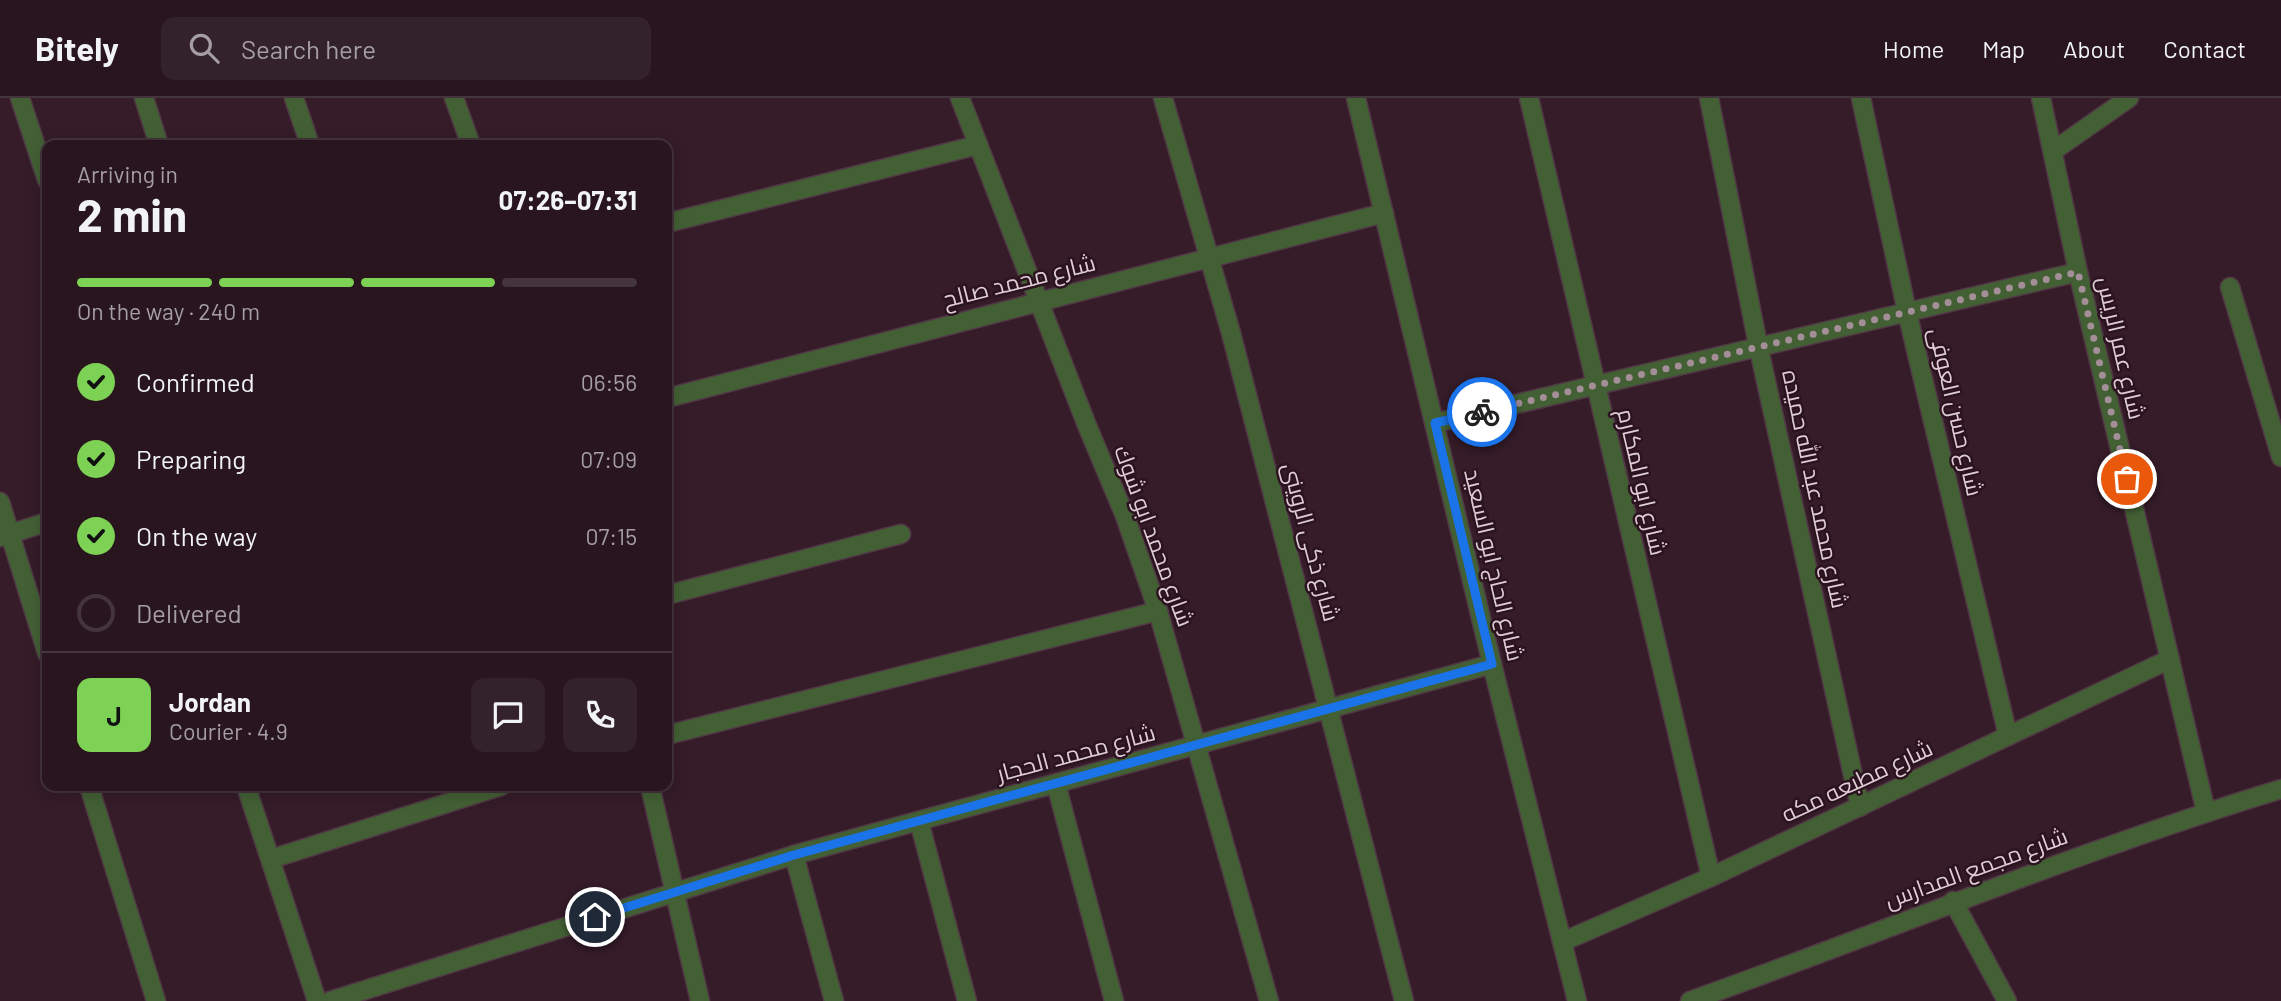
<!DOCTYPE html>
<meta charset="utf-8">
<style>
:root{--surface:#28151e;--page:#34222b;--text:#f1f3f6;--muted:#a59fa4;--line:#44343c;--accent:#7dd154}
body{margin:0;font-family:Barlow,Cairo,sans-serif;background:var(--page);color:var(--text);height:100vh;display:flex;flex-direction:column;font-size:26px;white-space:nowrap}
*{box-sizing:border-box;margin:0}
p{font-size:23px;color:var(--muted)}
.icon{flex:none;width:38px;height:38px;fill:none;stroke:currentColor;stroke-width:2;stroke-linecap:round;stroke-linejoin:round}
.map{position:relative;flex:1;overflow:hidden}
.panel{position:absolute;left:42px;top:42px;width:630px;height:651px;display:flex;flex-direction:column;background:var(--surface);border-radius:14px;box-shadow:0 4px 18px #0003,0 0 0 2px var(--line)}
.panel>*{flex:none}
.pin{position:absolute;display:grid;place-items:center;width:60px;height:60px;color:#fff;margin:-30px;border:4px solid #fff;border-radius:50%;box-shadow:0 2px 7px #0007}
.courier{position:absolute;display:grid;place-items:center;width:70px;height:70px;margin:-35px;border:5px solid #1a73e8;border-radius:50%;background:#fff;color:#222;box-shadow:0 2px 9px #0007}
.head em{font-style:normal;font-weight:700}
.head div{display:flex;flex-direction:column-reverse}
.head{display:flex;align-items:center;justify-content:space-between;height:119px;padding:0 35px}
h1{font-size:46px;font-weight:700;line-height:52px}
.bar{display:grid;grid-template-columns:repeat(4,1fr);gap:10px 7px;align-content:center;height:84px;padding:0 35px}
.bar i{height:9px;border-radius:5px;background:var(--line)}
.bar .on{background:var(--accent)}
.bar p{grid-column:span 4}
.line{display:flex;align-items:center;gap:18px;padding:0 35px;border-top:2px solid var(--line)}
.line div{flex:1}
.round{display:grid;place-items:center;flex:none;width:74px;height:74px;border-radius:14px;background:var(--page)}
ol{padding:0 35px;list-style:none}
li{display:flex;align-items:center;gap:21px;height:77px}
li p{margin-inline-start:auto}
li .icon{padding:7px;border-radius:50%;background:var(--accent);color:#111;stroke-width:4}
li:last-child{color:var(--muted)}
li i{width:38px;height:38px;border:4px solid var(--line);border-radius:50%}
header{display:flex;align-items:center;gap:42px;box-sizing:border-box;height:98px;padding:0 35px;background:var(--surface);border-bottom:2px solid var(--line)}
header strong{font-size:33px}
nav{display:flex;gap:38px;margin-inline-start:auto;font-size:24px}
.search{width:490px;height:63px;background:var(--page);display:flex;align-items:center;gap:18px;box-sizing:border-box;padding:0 24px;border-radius:14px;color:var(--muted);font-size:26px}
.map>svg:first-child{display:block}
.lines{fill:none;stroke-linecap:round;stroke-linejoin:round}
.street-casing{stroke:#503844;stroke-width:21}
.street{stroke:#436035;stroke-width:18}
.done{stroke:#a48f98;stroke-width:7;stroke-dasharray:0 12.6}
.route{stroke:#1a73e8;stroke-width:9}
.labels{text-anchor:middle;stroke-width:5;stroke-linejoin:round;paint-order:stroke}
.street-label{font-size:23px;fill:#dfcdd5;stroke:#2b131f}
</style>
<header>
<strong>Bitely</strong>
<div class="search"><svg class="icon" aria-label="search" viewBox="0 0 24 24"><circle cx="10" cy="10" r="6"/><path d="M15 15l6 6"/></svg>Search here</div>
<nav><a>Home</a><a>Map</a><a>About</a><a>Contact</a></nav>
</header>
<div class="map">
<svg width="2281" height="903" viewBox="0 0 2281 903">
<rect width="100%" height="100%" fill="#351c28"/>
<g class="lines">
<defs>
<g id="street">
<polyline points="20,0 47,82"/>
<polyline points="144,0 159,47"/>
<polyline points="294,0 310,47"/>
<polyline points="454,0 471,47"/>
<polyline points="960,0 1086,325 1125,418 1158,513 1269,903"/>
<polyline points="1163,0 1231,235 1404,903"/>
<polyline points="1356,0 1492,566 1577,903"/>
<polyline points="1529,0 1711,779"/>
<polyline points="1709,0 1758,247 1860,709"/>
<polyline points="1861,0 1907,214 2008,638"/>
<polyline points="2041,0 2078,174 2206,714"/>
<polyline points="2053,53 2129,0"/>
<polyline points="667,125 978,47"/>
<polyline points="2230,189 2281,359"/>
<polyline points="667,300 1384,115"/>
<polyline points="1435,325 2078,174"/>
<polyline points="0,404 47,555"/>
<polyline points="1,439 47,424"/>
<polyline points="667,497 901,436"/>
<polyline points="667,637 1158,513"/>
<polyline points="1056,686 1114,903"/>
<polyline points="89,688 156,903"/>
<polyline points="246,688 317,903"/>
<polyline points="650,688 700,903"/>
<polyline points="919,723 967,903"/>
<polyline points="794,757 834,903"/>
<polyline points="271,761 501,688"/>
<polyline points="1953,803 2007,903"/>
<polyline points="1562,844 1711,779 2170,561"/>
<polyline points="330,903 794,757 1492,566"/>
<path d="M1690,903C1887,833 2081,752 2281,691"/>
</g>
</defs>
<use href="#street" class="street-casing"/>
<use href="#street" class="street"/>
</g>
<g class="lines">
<polyline class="done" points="1482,314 2078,174 2127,381"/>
<polyline class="route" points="595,819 794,757 1492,566 1435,325 1482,314"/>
</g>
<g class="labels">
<g class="street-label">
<text transform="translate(1019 183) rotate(-14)" y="8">شارع محمد صالح</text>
<text transform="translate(2121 250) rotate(77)" y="8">شارع عمر الريس</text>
<text transform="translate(1956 314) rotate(77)" y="8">شارع حسن العوفى</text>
<text transform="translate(1642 384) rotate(77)" y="8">شارع ابو المكارم</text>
<text transform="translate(1815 391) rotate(78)" y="8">شارع محمد عبد الله حميده</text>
<text transform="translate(1154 438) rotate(70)" y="8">شارع محمد ابو شوك</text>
<text transform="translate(1311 444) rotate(75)" y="8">شارع ذكى الروينى</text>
<text transform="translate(1494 467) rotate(77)" y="8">شارع الحاج ابو السعيد</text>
<text transform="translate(1076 655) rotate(-15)" y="8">شارع محمد الحجار</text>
<text transform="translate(1857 683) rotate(-25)" y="8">شارع مطبعه مكه</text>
<text transform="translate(1976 770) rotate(-20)" y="8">شارع مجمع المدارس</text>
</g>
</g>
</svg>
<div class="pin" style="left:2127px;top:381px;background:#ea580c"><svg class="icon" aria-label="bag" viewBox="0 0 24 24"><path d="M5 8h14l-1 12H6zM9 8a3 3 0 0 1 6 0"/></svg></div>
<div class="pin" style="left:595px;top:819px;background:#1f2937"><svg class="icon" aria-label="home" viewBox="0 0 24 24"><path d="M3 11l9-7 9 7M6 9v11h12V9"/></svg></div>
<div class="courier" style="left:1482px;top:314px"><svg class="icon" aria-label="bike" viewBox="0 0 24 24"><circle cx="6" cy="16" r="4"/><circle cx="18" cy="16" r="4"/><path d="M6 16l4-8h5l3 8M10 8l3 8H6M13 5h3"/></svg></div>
<section class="panel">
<div class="head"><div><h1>2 min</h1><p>Arriving in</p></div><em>07:26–07:31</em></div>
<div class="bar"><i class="on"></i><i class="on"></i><i class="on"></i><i></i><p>On the way · 240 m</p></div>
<ol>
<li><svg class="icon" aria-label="check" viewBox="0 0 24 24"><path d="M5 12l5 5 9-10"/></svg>Confirmed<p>06:56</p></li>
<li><svg class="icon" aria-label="check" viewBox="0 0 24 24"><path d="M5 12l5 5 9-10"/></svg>Preparing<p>07:09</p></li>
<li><svg class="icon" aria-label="check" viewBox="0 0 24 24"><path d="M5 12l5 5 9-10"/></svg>On the way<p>07:15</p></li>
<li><i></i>Delivered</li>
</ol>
<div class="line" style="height:126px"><b class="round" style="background:var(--accent);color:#111">J</b><div><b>Jordan</b><p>Courier · 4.9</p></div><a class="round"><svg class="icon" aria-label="chat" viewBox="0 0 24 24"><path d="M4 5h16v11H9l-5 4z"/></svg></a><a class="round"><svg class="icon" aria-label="phone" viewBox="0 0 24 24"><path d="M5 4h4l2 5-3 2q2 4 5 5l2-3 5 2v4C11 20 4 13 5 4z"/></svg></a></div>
</section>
</div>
